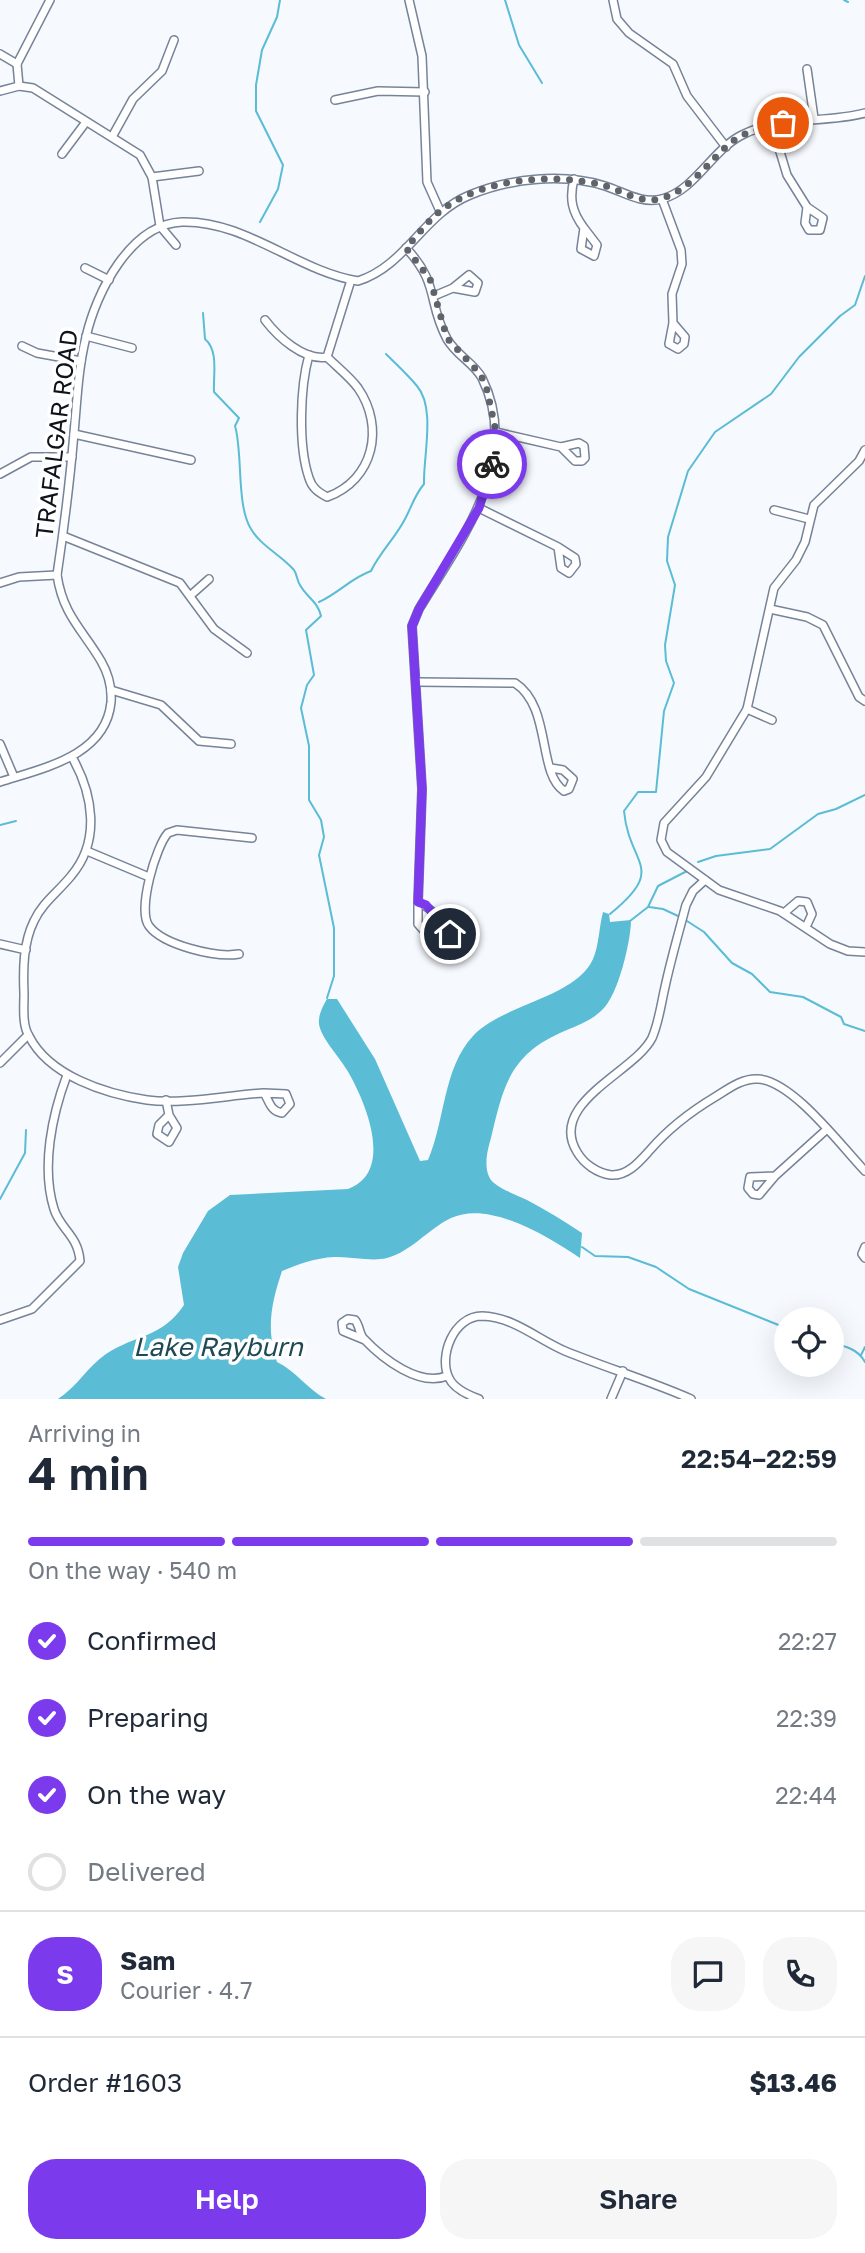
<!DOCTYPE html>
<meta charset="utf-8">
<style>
:root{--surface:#fff;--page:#f6f6f7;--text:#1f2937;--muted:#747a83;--line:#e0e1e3;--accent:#7c3aed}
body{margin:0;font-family:"Golos Text",sans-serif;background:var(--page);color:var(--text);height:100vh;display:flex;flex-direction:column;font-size:26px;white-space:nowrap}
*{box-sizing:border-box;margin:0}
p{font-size:23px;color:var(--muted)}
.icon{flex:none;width:38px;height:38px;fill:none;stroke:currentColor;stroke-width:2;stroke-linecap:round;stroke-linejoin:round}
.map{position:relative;height:1399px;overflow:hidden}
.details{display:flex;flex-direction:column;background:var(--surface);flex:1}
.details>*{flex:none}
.buttons{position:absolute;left:774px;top:1307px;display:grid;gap:14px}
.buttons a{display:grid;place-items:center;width:70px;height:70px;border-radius:50%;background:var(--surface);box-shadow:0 7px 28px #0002;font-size:35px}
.pin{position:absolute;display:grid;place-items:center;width:60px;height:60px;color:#fff;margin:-30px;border:4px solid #fff;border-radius:50%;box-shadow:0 2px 7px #0007}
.courier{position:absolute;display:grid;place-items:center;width:70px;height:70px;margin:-35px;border:5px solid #7c3aed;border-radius:50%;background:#fff;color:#222;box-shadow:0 2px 9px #0007}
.overview em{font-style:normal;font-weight:600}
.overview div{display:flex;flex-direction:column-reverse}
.overview{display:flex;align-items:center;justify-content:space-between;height:119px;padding:0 28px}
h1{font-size:46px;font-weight:600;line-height:52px}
.bar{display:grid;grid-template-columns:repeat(4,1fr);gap:10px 7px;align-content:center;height:84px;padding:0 28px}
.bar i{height:9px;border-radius:5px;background:var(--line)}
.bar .current{background:var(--accent)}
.bar p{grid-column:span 4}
.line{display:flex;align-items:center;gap:18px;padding:0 28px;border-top:2px solid var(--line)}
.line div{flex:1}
.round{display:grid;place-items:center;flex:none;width:74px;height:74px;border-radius:28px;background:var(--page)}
ol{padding:0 28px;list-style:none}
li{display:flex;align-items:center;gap:21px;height:77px}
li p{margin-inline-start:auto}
li .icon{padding:7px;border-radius:50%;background:var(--accent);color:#fff;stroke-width:4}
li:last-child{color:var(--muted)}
li i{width:38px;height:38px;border:4px solid var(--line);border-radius:50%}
.action{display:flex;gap:14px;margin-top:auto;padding:14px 28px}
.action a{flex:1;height:80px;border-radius:28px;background:var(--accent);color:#fff;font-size:28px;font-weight:600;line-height:80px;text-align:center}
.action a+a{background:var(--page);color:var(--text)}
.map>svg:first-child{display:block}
.water{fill:#5abcd5}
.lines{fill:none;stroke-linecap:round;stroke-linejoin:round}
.stream{stroke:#5abcd5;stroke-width:2}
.minor-casing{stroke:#768398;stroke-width:10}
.minor{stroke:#fff;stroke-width:7}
.done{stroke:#5f646a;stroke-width:7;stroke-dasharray:0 12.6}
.route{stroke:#7c3aed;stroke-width:9}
.labels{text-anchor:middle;stroke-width:7;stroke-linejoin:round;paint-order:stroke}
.street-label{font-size:24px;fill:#0e131b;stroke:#fff}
.water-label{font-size:26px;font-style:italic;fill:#1e4a55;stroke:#fff}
</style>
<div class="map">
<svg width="865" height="1399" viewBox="0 0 865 1399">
<rect width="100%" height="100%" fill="#f6f9fe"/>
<path class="water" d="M603,912L609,914L610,922L631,920C631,941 618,996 602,1010C590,1022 575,1026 560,1033C509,1056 503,1088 491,1138C487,1151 482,1173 494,1183C502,1190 517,1195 527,1200C546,1210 564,1221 582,1233L580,1258C549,1237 490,1200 451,1218C428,1229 412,1251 387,1258C370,1262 351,1256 334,1257C315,1258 299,1264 282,1271C271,1304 266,1329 277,1362C296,1371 307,1389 326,1399H58C77,1387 88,1366 106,1354C136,1334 162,1338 184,1305L178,1267L183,1253L208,1211L230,1195L348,1189C395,1172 366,1102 347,1070C340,1058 321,1038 319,1024C318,1015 323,1006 327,999H337L375,1059L420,1161L428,1160C445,1121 443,1068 473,1036C502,1004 576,998 593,959C599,946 599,927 603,912Z"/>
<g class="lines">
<g class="stream">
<polyline points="505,0 519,45 542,83"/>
<polyline points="844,0 848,2"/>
<polyline points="260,222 278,189 283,165 256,111 256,85 262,50 277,17 280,0"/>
<path d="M203,313L205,339C219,351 213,375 214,392L239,418L235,426C243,452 236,505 251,529C261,546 281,555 294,570C297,574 297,581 300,585C307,598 317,600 321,616L306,630L314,675L307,685L301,708L309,746V800L321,820L324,837L319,855L334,928V976L327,998"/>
<path d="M319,602C339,593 351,578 371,571C380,552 396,537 405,519C412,506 414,496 424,484C423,457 436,408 417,386C408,375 396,364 386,354"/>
<polyline points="0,825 16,821"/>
<polyline points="698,862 716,856 770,849 818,814 836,809 865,795"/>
<polyline points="649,907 663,909 678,916"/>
<path d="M610,914C668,867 629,866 624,811L638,792H656L664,711L674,683L666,661L665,645L675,585L667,561L668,537L688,471L715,432L771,394L799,357L840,316L855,305L865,276"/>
<polyline points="630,921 648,907 658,886 687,871"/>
<polyline points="687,921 704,932 732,963 752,974 770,992 803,997 841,1017 844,1024 865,1031"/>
<polyline points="0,1199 25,1153 26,1130"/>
<polyline points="582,1247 595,1256 628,1257 656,1267 689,1289 786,1328"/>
<path d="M831,1343C845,1346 858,1349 865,1362"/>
<polyline points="861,1355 865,1347"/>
</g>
<defs>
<g id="minor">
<polyline points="409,0 422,56 427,182 440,211"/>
<polyline points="613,0 617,19 629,33 673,64 687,96 726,147"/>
<polyline points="0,54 17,64"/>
<polyline points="807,69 814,118"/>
<polyline points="19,86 17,64 50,0"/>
<polyline points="0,91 19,86 33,88 140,155 152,177 160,226 176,245"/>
<polyline points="335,100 378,91 425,92"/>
<polyline points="772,125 787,175 807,207 805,223 809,230 820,230 823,218 807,207"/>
<polyline points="112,137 133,99 162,71 174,40"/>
<polyline points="62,154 86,122"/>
<polyline points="152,177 199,171"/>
<path d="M574,179C569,199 572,212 584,228L581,249L594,256L597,245L584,228"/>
<polyline points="662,199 681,250 682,264 672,294 673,323 669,344 678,349 684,344 685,337 673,323"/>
<path d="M406,248C440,284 427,302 447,339C456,355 474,363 482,378C523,461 460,541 419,609L412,626L422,789L418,903C432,907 442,922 450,934L448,942L433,941L418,924V903"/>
<polyline points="85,268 109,280"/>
<polyline points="434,296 453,288 475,292 478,283 469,275 453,288"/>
<path d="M265,320C278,337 304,361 327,357L351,280"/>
<polyline points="86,336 132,348"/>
<polyline points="22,346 37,353 81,361"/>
<path d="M309,355C300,387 298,446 309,478C312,488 318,492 327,497C374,480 385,427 358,388C350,377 337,367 327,357"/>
<polyline points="496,432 561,447 575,461 582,461 585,458 584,446 579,443 561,447"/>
<polyline points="74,434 191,460"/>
<polyline points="865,450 859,461 814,505 805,542 796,560 774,588 747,709 706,777 664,823 661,840 667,852 719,890 780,911 830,944 848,951 865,952"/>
<polyline points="0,474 31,457 72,457"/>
<polyline points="479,508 558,547 561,568 569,573 576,564 575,558 558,547"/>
<polyline points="774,510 809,519"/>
<polyline points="63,536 180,583 214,629 247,653"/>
<polyline points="0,583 19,577 57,575"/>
<polyline points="191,595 209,579"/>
<polyline points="770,609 807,617 823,625 859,697 865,701"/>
<path d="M417,682L515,683C552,707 537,773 564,791L569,789L573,779L563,770L551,768"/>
<polyline points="111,690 161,705 199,741 231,744"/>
<polyline points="747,709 772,720"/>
<polyline points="0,744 14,777"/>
<path d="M72,757C93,794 101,841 71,876C59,891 42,903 34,921C23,943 23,970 24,994C24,1007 22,1025 29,1036C49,1076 106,1094 147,1100C181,1105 229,1095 264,1093C270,1102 270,1111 282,1113L290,1104L286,1094L264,1093"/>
<path d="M0,782C43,768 106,756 111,702C112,687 108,673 101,661C82,629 63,615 57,575C64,528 70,480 74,433C77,401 78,369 86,337C96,293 130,224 182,222C245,220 297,271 358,281C406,266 423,214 470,195C511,178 563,173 605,186C624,192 641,204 662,199C695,190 711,152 740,136C779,115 824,124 865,113"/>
<polyline points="87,851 149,877"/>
<path d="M705,880L693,891L686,905C679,932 671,959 665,987C661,1004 659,1022 652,1038C635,1072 547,1103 577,1152C584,1164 597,1173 611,1175C628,1176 640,1161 650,1150C669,1128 690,1112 715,1097C728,1089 742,1078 758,1079C793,1081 841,1146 865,1171"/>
<polyline points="784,913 798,901 807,902 812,914 806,927"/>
<polyline points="0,944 26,950"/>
<path d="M239,954C216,958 163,945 149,926C137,910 156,846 168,833L177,830L252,838"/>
<polyline points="0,1063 28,1035"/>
<polyline points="166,1100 169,1115 159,1125 157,1134 169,1142 177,1128 169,1115"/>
<polyline points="775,1176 759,1195 753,1194 748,1188 750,1177 775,1176 826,1130"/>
<polyline points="865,1247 862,1254 865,1258"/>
<path d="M0,1320L32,1309L80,1261C78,1235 60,1229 54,1209C41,1167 52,1115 67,1075"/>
<path d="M365,1340L343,1331L342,1323L348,1319L355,1320C360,1326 359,1334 364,1339C383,1359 419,1387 447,1376"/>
<path d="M479,1399C468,1395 454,1389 449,1378C438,1356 454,1316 482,1316C514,1317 537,1339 565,1351C607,1368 650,1381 691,1399"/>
<polyline points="611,1399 623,1371"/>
</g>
</defs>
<use href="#minor" class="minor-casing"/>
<use href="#minor" class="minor"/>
</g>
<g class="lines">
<path class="done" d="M492,464L496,432L487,390L481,375L447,338L430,279L406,248C418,235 429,219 443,209C485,178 553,173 602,185C622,190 641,205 663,198C692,189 710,159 733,141C748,130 765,127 783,123"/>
<polyline class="route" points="450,934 426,905 418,902 422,789 412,626 419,609 479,508 492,464"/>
</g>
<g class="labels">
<g class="street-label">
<text transform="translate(57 434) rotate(-83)" y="8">TRAFALGAR ROAD</text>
</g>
<g class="water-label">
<text x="218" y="1356">Lake Rayburn</text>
</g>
</g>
</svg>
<div class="buttons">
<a><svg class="icon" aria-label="locate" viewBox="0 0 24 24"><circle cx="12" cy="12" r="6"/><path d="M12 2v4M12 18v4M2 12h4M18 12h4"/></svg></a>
</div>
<div class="pin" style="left:783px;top:123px;background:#ea580c"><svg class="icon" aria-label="bag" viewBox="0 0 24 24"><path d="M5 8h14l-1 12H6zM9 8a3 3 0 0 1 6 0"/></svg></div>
<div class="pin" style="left:450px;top:934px;background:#1f2937"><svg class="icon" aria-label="home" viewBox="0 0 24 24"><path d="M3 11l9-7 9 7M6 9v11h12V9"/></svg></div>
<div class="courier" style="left:492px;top:464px"><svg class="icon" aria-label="bike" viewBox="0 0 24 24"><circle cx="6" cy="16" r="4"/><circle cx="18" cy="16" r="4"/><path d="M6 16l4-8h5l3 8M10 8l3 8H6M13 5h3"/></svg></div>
</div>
<section class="details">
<div class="overview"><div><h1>4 min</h1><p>Arriving in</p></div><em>22:54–22:59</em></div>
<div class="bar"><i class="current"></i><i class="current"></i><i class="current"></i><i></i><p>On the way · 540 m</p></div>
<ol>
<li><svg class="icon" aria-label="check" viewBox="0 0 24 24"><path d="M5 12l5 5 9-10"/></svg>Confirmed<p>22:27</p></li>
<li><svg class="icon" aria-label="check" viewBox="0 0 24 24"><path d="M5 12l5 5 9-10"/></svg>Preparing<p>22:39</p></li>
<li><svg class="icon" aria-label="check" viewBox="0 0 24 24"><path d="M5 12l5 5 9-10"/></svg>On the way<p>22:44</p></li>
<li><i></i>Delivered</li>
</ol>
<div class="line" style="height:126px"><b class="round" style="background:var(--accent);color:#fff">S</b><div><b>Sam</b><p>Courier · 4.7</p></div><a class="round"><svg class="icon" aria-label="chat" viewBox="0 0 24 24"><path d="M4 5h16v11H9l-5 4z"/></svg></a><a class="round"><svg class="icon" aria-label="phone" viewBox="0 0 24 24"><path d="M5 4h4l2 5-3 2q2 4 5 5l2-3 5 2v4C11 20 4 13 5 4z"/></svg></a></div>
<div class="line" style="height:91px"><div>Order #1603</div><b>$13.46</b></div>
<div class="action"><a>Help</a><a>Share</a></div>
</section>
